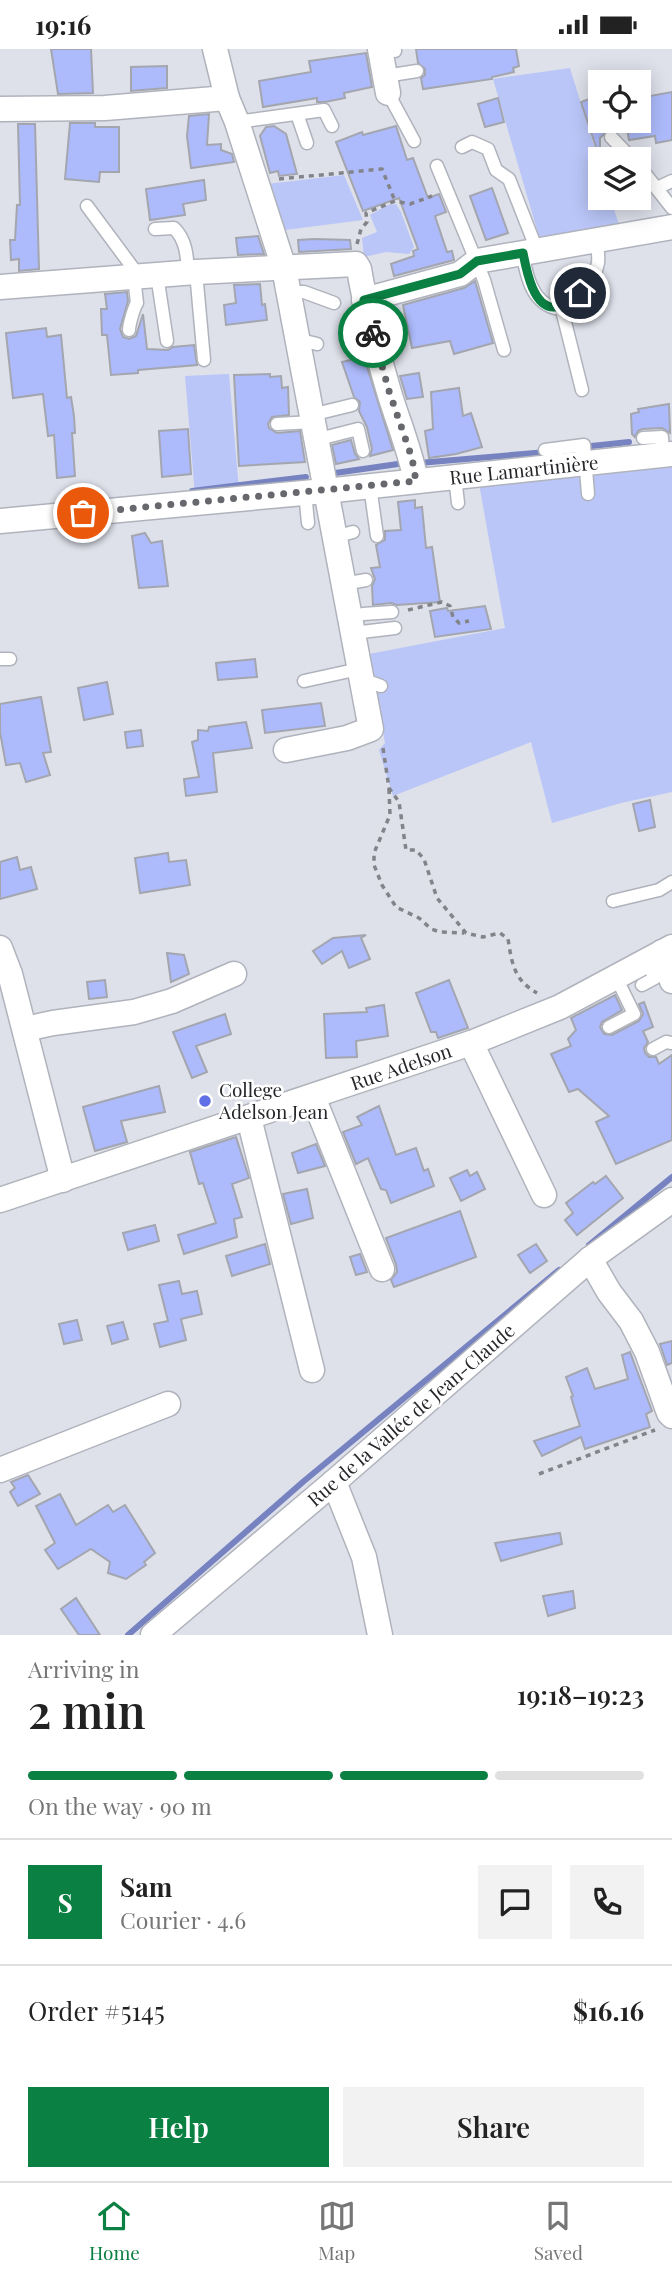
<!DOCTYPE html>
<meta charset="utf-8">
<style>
:root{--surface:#fff;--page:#f2f2f2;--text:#222;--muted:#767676;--line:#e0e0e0;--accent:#0b8043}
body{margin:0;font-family:"Playfair Display",serif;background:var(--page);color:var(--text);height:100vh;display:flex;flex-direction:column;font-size:26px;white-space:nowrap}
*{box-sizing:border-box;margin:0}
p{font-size:23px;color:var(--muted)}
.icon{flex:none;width:38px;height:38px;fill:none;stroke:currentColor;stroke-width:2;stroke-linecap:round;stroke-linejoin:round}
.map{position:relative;height:1586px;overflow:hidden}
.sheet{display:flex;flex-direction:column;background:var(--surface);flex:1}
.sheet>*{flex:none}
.tools{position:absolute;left:588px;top:21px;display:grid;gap:14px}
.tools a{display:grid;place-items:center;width:63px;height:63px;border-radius:0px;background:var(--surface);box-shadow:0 4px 18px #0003;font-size:35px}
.pin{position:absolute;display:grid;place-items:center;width:60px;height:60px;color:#fff;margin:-30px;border:4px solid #fff;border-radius:50%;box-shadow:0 2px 7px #0007}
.courier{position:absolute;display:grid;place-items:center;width:70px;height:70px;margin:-35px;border:5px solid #0b8043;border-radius:50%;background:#fff;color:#222;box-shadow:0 2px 9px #0007}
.summary em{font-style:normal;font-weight:600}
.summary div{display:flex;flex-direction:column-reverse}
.summary{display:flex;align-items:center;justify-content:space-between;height:119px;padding:0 28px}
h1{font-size:46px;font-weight:600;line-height:52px}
.bar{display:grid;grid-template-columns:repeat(4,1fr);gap:10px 7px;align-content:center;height:84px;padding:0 28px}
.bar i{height:9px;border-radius:5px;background:var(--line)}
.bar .on{background:var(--accent)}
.bar p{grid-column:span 4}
.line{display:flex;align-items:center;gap:18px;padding:0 28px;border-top:2px solid var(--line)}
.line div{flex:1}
.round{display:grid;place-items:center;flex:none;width:74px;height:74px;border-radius:0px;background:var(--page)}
.action{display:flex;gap:14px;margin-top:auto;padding:14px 28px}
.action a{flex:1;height:80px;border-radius:0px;background:var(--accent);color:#fff;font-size:28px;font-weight:600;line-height:80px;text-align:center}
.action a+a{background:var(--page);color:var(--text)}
.status{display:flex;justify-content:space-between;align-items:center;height:49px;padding:0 35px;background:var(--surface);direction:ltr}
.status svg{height:19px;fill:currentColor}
.dock{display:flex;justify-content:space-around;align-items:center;height:98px;border-top:2px solid var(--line);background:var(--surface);font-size:19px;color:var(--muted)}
.dock a{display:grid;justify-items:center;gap:4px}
.dock .on{color:var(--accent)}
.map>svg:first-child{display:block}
.green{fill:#bac6f8}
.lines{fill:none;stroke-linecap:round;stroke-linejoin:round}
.stream{stroke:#7683c0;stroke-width:6}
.building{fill:#adbbfc;stroke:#a4a6af;stroke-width:2}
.service-casing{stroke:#b0b3bc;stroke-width:15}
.minor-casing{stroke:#b0b3bc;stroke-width:27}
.path{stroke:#82848a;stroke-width:3.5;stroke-dasharray:5 5;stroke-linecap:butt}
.service{stroke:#fff;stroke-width:12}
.minor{stroke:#fff;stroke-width:24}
.done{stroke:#66686d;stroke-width:7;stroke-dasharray:0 12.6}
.route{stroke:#0b8043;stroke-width:9}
.poi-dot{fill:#616fe7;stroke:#fff;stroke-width:2.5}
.labels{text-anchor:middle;stroke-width:5;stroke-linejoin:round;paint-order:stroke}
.street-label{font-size:19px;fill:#26272a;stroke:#fff}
.poi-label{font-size:19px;fill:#26272a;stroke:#fff;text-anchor:start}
</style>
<div class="status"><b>19:16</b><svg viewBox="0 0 49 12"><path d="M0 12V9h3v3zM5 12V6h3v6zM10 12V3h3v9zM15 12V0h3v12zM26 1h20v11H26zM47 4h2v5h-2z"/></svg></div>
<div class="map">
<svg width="672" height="1586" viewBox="0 0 672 1586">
<rect width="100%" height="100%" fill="#dee0ea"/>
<g class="green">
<polygon points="570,19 600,116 600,149 610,149 619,175 540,191 493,30"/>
<polygon points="344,126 363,171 285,181 267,135"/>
<polygon points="396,155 401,163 414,198 409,205 386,203 364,208 362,189 377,183 370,166 388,156"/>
<polygon points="229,325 239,441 195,446 185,327"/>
<polygon points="672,414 672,743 621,754 552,774 531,693 393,747 379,701 385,694 369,605 505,579 479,435 579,426 579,430 593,429 592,424"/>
</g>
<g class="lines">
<g class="stream">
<polyline points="582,398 629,393"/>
<polyline points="419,414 547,403"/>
<polyline points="335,424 405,414"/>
<polyline points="192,442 306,428"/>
<polyline points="589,1196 672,1128"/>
<polyline points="128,1586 304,1432 559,1221"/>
</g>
</g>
<g class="building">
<polygon points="51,0 91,0 93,44 58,45"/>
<polygon points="416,0 516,0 519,17 513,19 514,23 492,28 492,30 423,40 421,29 425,26 425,20 418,14"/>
<polygon points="366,4 372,38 344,44 345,49 325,53 317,53 317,49 263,58 259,32 311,23 309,12"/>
<polygon points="167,17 167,39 131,42 131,18"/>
<polygon points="672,43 672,91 656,94 655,87 629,91 627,80 618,83 610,79 600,89 600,100 597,101 581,53 600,46 600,72 639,72 639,49"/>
<polygon points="498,49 504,73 485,78 478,55"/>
<polygon points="209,65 207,96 221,95 221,101 232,105 234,113 191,119 187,87 189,67"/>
<polygon points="70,74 95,74 95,78 119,78 119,123 100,123 99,133 65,130"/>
<polygon points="18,75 35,75 39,220 19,222 19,210 11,211 10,191 15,191 17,156 20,156"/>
<polygon points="274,77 286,85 297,125 279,127 278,122 270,124 260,87 266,78"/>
<polygon points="396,77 407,111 413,109 428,149 439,145 446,163 435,167 447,203 452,202 454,211 394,227 391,215 414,207 413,202 418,200 399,149 363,162 336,93 362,83 363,86"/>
<polygon points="204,131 206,151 183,155 185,166 150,171 146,140"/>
<polygon points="492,139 508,184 486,191 470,147"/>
<polygon points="258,187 264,205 238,206 236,189"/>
<polygon points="314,190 350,191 351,200 299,203 298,191"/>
<polygon points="475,232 493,294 454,305 450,292 412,299 403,256 464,239"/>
<polygon points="260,235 262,256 265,255 267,271 226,276 224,256 236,254 234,236"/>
<polygon points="127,243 128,252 120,280 123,288 129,290 136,287 143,265 147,300 168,301 173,298 194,296 197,316 138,321 138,324 111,326 107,286 102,286 101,260 107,260 105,245"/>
<polygon points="46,279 47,288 61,286 67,349 71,348 74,367 75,384 72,384 75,427 57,429 54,386 48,387 43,345 13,349 6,284"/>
<polygon points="364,308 393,401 370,407 372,400 367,378 359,362 360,353 354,348 342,313"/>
<polygon points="419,324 423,348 407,350 400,327"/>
<polygon points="270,325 270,328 281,327 282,339 288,338 289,366 272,368 268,375 269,379 277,384 300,382 305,413 239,417 234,326"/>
<polygon points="459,339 463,367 471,364 482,398 456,405 429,409 425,382 433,380 431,343"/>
<polygon points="669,355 670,384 662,379 642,380 638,382 635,388 632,385 631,365 639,363 638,360"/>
<polygon points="188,380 191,425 162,428 159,382"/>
<polygon points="351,391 355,405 359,410 336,415 332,396"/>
<polygon points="415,451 415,459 422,458 426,499 432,498 440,553 397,556 391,554 373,556 372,537 375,530 371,519 380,518 376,496 385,491 385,482 401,481 398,453"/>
<polygon points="145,484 151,494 162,492 168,537 139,539 132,487"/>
<polygon points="485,557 491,580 435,588 430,562 447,559 448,562"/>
<polygon points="255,610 257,628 218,631 216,614"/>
<polygon points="107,633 113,665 84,671 78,639"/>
<polygon points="41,648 51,703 43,704 50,726 26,733 20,714 6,716 0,683 0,655"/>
<polygon points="321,654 325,677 265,684 262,661"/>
<polygon points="246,673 252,699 213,704 217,743 186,747 184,730 199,728 192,693 198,691 198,681 208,682 209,678"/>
<polygon points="141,681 143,697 127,699 125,683"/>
<polygon points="650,751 655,778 639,782 633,755"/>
<polygon points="168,804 169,813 186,811 190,836 140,844 135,809"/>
<polygon points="17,808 20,821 31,818 37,840 0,850 0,813"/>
<polygon points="366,886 361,889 370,910 349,919 342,902 322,915 313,902 333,889"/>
<polygon points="167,904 184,906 189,925 171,933"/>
<polygon points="105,931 107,948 89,950 87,933"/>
<polygon points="449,931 468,979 438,989 436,983 431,983 416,944"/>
<polygon points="615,946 622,961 602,973 600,978 604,985 612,986 639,972 643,965 639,955 644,953 653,978 643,982 648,993 644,999 645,1004 649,1008 656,1008 659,1015 672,1006 672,1091 616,1115 596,1073 609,1067 578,1040 569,1043 551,1005 571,997 568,990 576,981 571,969"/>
<polygon points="384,956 388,987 356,992 357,1008 326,1009 324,965 367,963 366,959"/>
<polygon points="225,965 231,985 196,997 207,1023 192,1029 173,983"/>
<polygon points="159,1037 165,1063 121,1072 127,1093 95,1102 83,1058"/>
<polygon points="379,1057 396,1106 416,1099 424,1122 428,1120 434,1137 391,1154 386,1141 381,1140 368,1109 356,1115 343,1083 362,1076 357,1068"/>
<polygon points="236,1088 249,1129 232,1135 242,1168 234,1170 237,1188 184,1205 178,1186 216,1174 203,1134 199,1135 190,1103"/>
<polygon points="316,1095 325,1117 298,1124 292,1104"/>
<polygon points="467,1121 470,1127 477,1123 485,1140 461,1152 450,1129"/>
<polygon points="606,1127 623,1149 577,1186 565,1171 573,1164 566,1154 593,1133 595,1135"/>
<polygon points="307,1140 313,1169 291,1175 283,1145"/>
<polygon points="460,1162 476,1208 394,1238 391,1231 397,1223 396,1215 386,1189"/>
<polygon points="155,1176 159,1192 128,1201 123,1184"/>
<polygon points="265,1195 270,1215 232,1227 226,1207"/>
<polygon points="536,1195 547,1212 530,1224 518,1206"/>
<polygon points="360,1205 367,1223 356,1226 350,1208"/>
<polygon points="179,1232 182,1245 197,1242 202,1265 181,1270 186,1291 160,1298 154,1275 168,1272 159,1236"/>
<polygon points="77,1271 82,1291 64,1295 59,1275"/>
<polygon points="123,1273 128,1290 112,1295 107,1277"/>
<polygon points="672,1292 672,1314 667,1316 660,1295"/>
<polygon points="630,1303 652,1362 646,1365 650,1378 585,1400 581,1388 542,1407 534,1392 580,1377 571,1348 573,1347 566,1328 587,1319 595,1340 628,1330 622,1306"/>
<polygon points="28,1426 40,1445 18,1457 10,1443 15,1439 11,1433"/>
<polygon points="60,1445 76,1476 108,1456 113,1463 125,1456 155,1504 144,1513 146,1516 126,1530 108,1524 110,1513 91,1500 58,1520 45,1501 55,1494 36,1457"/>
<polygon points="560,1484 562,1495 501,1512 495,1494"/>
<polygon points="573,1542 575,1559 548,1567 543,1547"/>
<polygon points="76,1549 100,1586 79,1586 61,1560"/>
</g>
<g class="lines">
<defs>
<g id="service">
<polyline points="395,0 395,2"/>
<polyline points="385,27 417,22"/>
<polyline points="388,44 414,92"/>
<polyline points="297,65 307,94"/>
<polyline points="237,73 324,61 332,77"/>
<polyline points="611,88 632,110"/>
<polyline points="462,98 472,93 488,100 496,121 509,130 537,201"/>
<polyline points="437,117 484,231 504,301"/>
<polyline points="639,117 672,159"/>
<polyline points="657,139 672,132"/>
<path d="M87,157L133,219L137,254C134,258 129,276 129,281"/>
<path d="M155,180L174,179C186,191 187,206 188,223"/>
<path d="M522,203C526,224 531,253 555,259C572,254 595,233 598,214C599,207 597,198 597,191"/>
<polyline points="196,223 204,311"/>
<polyline points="157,226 167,292"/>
<polyline points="289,243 304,243 334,254"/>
<polyline points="561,257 582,341"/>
<polyline points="298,294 305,292 317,295"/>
<polyline points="311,366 352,356"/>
<polyline points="277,375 312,373"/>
<polyline points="643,389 662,388 663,406"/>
<polyline points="315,391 358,380 363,402"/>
<polyline points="545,401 584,396 588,445"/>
<polyline points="455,428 458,454"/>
<polyline points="370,437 377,487"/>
<polyline points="305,443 308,474"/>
<polyline points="334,488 353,483"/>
<polyline points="343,535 366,531"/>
<polyline points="349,569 363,565 392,563"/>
<polyline points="353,584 395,579"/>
<polyline points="0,610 10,610"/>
<polyline points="362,630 381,637"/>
<polyline points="304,632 359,620"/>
<polyline points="613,852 659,841 672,833"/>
<polyline points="642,936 655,929 646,912"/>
<polyline points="609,978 634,965 616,928"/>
<polyline points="653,1000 666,993 672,994"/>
</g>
<g id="minor">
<polyline points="215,0 227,49 237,73 284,219 371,680 347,689 286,701"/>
<polyline points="380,0 388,44"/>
<polyline points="0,60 105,59 227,49"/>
<path d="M0,238L196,223L356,215L359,220C366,261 377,302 389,343C398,373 410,401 416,432"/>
<polyline points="364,251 460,225 477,212 672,178"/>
<polyline points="0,472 325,442 672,405"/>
<polyline points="0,899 10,925 63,1131"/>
<polyline points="662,903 672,932"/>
<polyline points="25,980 53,974 134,963 172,952 234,925"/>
<polyline points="471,994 544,1146"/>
<polyline points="313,1048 382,1220"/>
<polyline points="249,1069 312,1321"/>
<polyline points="0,1151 471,994 560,958 672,898"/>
<polyline points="590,1210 609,1243 631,1272 647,1303 669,1364 672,1367"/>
<polyline points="0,1421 168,1355"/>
<polyline points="334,1433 364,1508 380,1586"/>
<polyline points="153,1586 334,1433 590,1210 672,1151"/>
</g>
</defs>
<use href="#service" class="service-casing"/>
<use href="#minor" class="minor-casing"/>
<g class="path">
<polyline points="279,130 382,120 395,152"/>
<polyline points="357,195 361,180 367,173 366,164 395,152 410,155 432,147"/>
<polyline points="408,561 442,553 450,557 453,568 459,574 469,572"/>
<path d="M383,699L389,739L399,753L406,801H416L424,810L437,849L466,884L483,888L500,884L508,890C512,915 514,931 537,944"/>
<polyline points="389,740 390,766 374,804 374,816 382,836 396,858 419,869 431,880 440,883 464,884"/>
<polyline points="539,1425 655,1381"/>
</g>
<use href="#service" class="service"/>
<use href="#minor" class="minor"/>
</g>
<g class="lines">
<polyline class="done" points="83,464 416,432 412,409 389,342 373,284"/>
<path class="route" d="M373,284L364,251L460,225L477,212L523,204C526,219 533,260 555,258C564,258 573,250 580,244"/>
</g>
<circle class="poi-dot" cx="205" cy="1052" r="7"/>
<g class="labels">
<g class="street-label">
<text transform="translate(524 421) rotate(-6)" y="7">Rue Lamartinière</text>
<text transform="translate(401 1018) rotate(-19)" y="7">Rue Adelson</text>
<text transform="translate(411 1366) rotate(-41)" y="7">Rue de la Vallée de Jean-Claude</text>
</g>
<g class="poi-label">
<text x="219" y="1048">College<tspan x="219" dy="22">Adelson Jean</tspan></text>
</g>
</g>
</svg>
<div class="tools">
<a><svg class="icon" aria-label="locate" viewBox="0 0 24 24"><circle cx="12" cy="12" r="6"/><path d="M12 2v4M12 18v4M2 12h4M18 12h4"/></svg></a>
<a><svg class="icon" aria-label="layers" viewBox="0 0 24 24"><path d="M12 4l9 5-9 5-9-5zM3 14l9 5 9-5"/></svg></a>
</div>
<div class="pin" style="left:83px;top:464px;background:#ea580c"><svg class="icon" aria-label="bag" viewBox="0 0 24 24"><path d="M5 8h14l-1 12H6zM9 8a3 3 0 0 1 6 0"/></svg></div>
<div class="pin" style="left:580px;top:244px;background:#1f2937"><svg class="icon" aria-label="home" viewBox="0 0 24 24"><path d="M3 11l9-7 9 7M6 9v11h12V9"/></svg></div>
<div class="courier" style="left:373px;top:284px"><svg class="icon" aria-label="bike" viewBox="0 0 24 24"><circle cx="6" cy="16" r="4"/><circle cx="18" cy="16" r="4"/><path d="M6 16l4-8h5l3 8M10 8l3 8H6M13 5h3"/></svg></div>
</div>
<section class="sheet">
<div class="summary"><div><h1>2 min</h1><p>Arriving in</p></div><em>19:18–19:23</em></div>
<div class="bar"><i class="on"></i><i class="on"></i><i class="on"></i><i></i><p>On the way · 90 m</p></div>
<div class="line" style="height:126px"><b class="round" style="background:var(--accent);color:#fff">S</b><div><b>Sam</b><p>Courier · 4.6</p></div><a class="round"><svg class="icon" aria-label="chat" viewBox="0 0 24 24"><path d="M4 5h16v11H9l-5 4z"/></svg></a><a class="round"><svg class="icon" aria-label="phone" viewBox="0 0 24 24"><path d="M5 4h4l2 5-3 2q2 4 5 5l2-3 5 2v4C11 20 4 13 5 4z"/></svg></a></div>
<div class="line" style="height:91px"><div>Order #5145</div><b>$16.16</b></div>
<div class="action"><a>Help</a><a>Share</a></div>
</section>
<nav class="dock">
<a class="on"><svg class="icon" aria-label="home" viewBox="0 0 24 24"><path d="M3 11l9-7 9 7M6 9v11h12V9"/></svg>Home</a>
<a><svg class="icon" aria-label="map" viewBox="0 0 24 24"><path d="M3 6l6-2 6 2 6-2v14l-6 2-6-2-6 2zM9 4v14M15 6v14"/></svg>Map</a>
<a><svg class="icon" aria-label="saved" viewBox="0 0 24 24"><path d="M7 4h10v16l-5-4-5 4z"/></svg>Saved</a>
</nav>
